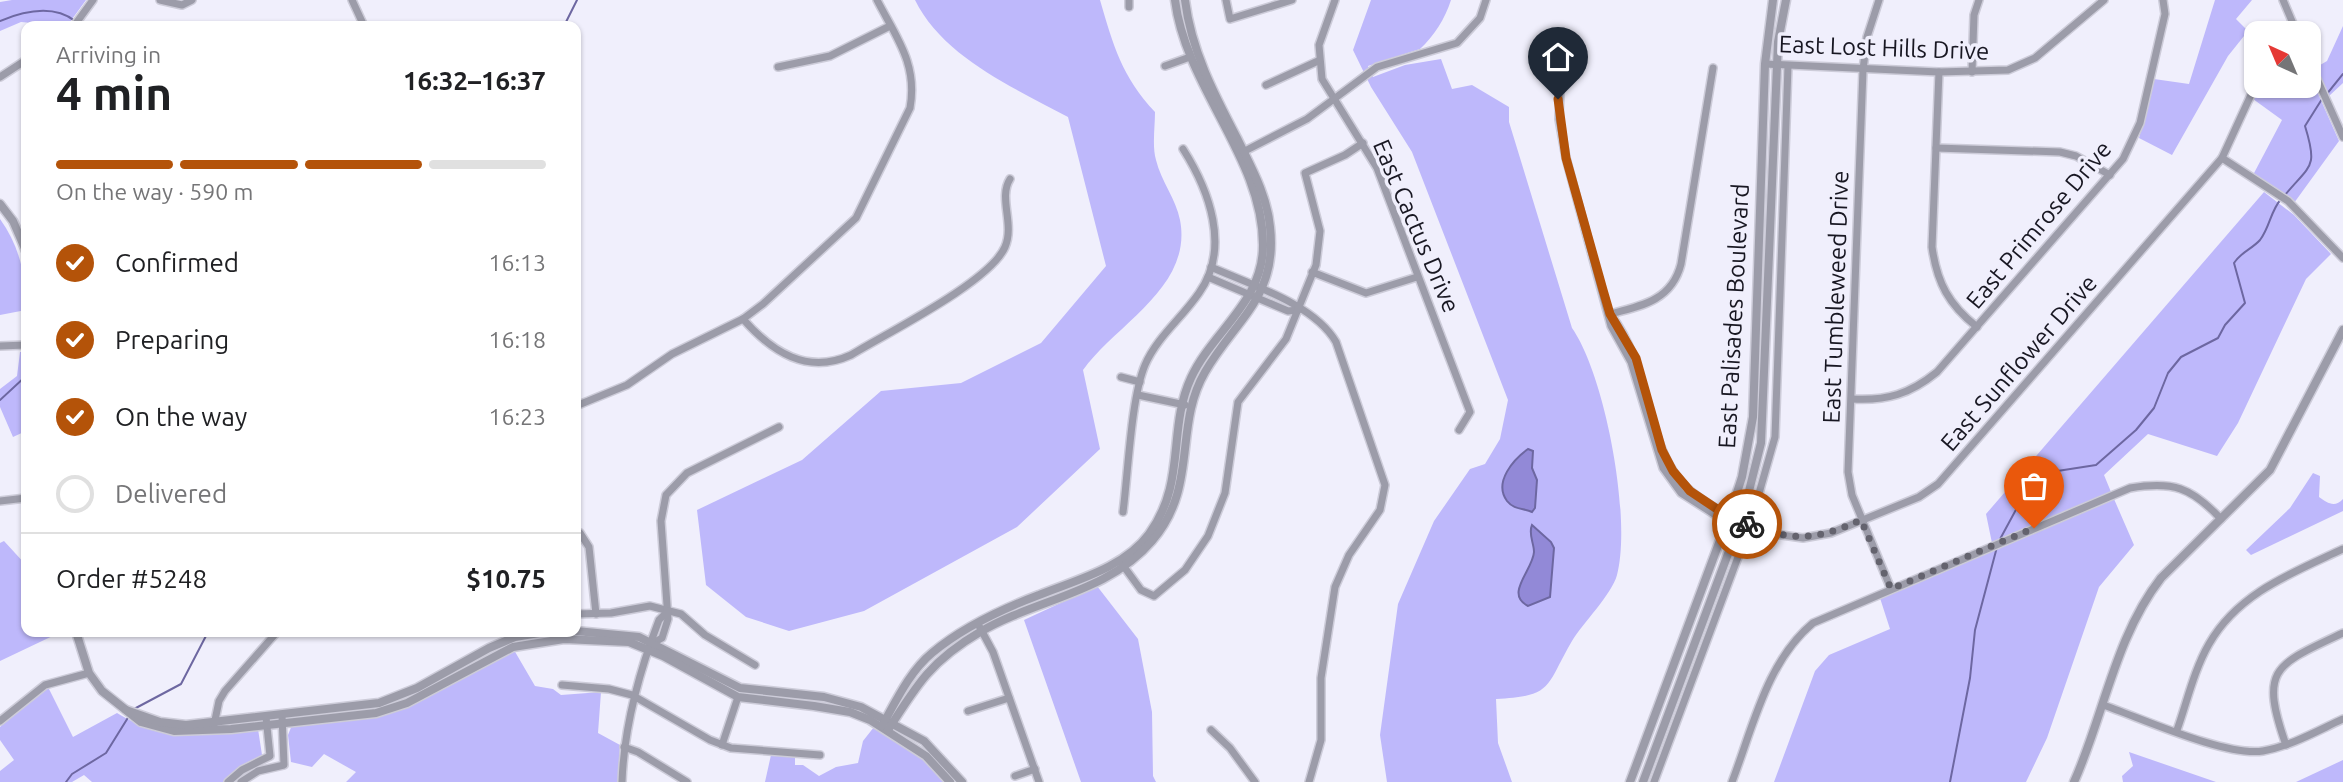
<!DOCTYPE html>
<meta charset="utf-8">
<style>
:root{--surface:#fff;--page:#f2f2f2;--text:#202124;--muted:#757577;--line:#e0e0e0;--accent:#b45309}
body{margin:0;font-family:Ubuntu,sans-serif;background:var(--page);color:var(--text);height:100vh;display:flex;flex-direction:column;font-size:26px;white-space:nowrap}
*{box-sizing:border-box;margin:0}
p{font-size:23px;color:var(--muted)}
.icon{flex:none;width:38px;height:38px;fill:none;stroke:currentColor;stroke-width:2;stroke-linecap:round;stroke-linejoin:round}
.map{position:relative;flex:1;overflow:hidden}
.drawer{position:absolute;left:21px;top:21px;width:560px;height:616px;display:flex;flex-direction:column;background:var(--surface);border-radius:14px;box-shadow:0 2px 5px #0004}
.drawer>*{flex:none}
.needle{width:46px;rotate:316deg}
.fabs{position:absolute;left:2244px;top:21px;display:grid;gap:14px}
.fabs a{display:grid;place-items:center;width:77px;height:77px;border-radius:14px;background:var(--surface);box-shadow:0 2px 5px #0004;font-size:35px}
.pin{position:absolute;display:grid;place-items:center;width:60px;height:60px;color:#fff;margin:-72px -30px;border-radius:50% 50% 50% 0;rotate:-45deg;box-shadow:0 0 7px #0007}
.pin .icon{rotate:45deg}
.courier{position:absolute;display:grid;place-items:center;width:70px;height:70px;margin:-35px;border:5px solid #b45309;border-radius:50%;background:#fff;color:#222;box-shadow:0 2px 9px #0007}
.summary em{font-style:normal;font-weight:700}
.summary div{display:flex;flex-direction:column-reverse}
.summary{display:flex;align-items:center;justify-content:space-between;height:119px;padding:0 35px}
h1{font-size:46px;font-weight:700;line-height:52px}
.bar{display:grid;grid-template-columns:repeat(4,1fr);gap:10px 7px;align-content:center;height:84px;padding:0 35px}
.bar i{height:9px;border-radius:5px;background:var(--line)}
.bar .current{background:var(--accent)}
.bar p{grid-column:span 4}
.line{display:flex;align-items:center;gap:18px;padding:0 35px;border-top:2px solid var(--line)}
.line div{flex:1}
ol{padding:0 35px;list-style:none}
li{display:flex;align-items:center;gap:21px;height:77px}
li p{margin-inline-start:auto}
li .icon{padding:7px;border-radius:50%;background:var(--accent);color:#fff;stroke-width:4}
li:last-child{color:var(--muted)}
li i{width:38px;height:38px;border:4px solid var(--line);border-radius:50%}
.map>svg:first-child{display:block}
.green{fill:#beb8fb}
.water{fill:#9289d7;stroke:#6d67a1;stroke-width:2}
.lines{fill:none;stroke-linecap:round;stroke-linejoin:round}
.stream{stroke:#6d67a1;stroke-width:2}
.minor-casing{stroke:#cdccd9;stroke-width:10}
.tertiary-casing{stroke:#cdccd9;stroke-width:11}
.minor{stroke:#9c9ca9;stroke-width:7}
.tertiary{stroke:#9c9ca9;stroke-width:8}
.done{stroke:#64636e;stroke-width:7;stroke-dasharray:0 12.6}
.route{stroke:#b45309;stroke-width:9}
.labels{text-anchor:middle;stroke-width:7;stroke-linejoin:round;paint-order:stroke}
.street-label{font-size:24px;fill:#181722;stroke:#f0effc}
</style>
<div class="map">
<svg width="2343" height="782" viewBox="0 0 2343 782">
<rect width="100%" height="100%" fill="#f0effc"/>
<g class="green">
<polygon points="12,0 86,0 67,26 21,22 0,31 0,2"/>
<path d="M915,0H1100C1113,45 1122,77 1155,112C1155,127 1152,146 1156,160C1161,181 1176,199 1180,220C1193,287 1116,324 1083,370L1100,449L1017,527L864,611L789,631L746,617L706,585L697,510L802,460L881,391L961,383L1041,343L1106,266L1068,117C1014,88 943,57 915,0Z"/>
<path d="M1371,0H1451C1445,19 1434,36 1420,49L1368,66L1373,77L1405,65L1441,59L1452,89L1472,85L1509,107V122L1572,328C1605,375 1632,518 1617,575C1612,594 1583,623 1572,641C1545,687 1554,696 1496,699L1498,743L1512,782H1387L1380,735L1398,604L1434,521L1470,469L1485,464L1500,439L1508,400L1412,152L1371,87L1353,50Z"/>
<polygon points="2215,0 2252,0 2236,19 2248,31 2228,56 2172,155 2139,138 2154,79 2189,84"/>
<polygon points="2343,26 2343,83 2329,96 2315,68 2327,61"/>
<polygon points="2308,71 2339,141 2294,203 2253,175 2282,120 2253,99 2259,86 2308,86"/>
<polygon points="2264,192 2294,215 2331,254 2306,279 2238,423 2217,456 2148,434 2104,475 2111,492 1992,543 1986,514"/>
<path d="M0,219C20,247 26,276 26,310L0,315Z"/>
<polygon points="20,352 26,352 26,431 13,437 0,407 0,389 17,376"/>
<path d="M2313,473L2320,476L2319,497C2327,503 2335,508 2343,499V511L2251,555L2246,550L2290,508Z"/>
<polygon points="2114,499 2134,545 2099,587 2047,738 2026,782 1774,782 1815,671 1829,655 1890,629 1880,598"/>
<polygon points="4,541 26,565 26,632 61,632 0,661 0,543"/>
<polygon points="1097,586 1138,639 1152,712 1153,776 1156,782 1081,782 1024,620"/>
<polygon points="514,650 535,686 553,689 561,695 601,692 598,733 620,745 618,782 346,782 356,772 324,754 312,767 291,762 288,735 292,725 394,711"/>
<path d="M48,687L73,737L117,713C166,743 204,735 258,729L262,755L240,766L223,782H92L84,775L72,782H0V771L14,760L0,740V727L27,701Z"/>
<polygon points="874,727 919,753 948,782 765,782 771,755 795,757 795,765 803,765 819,776 836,767 858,763 863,741"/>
<polygon points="2129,752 2216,782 2123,782 2122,776 2133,766"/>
<polygon points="2343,760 2343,782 2296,782"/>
</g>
<g class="water">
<path d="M1528,449L1533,451L1532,468L1537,480L1535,508L1532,512C1524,508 1514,510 1507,501C1493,482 1514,459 1528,449Z"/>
<path d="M1532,525L1551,542L1554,548L1550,597L1528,606C1504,594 1533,570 1534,552C1534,543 1528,534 1532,525Z"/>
</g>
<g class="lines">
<g class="stream">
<path d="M0,21C24,11 53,4 75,21"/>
<polyline points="79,24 89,26"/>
<polyline points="564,26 577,0"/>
<polyline points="2326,95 2343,74"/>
<path d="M2285,195C2311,164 2318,168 2305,126L2322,99"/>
<polyline points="0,400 26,376"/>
<path d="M1999,541L2025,493L2051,472L2096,465L2136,430L2154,408L2168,373L2181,357L2218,338L2225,325L2245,303L2234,263C2241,252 2252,249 2260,240C2270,227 2270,212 2281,199"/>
<polyline points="134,709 181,684 208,632"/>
<polyline points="66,782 72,774 106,753 129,716"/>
<polyline points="1950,782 1970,678 1975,630 1997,547"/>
</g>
<defs>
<g id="minor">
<polyline points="160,0 182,5 192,0"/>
<polyline points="352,0 364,26"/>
<polyline points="1226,0 1230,19 1292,0"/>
<polyline points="1335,0 1319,45 1322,79 1377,168 1470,412 1459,430"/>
<polyline points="1879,0 1867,37 1863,70 1848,472 1852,495 1891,589"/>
<polyline points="2283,0 2297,33"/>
<polyline points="1129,7 1129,0"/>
<polyline points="74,26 93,0"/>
<polyline points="2308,59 2343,137"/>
<polyline points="1765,64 1939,72 2008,70 2035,58 2104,0"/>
<polyline points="1165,66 1190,57"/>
<polyline points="778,67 830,56 890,26"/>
<path d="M1939,72L1932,247C1937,283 1949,305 1977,327"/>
<polyline points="1972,72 1974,15 1979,0"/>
<polyline points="0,77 26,60"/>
<polyline points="1266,85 1318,61"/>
<polyline points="1560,92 1559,119 1566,158 1611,326 1631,362 1663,468 1681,493 1717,516 1774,534 1803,538 1831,533 1919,497 1938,484 2222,158 2256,84"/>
<polyline points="1936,148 2060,152 2076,156 2110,175"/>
<polyline points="1241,153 1307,119 1377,67 1457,43 1480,18 1486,0"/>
<polyline points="2222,158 2288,201 2343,258"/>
<path d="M1211,267C1251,285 1314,304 1336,342L1385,485L1380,510L1349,555L1335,587L1321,678V740L1309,782"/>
<polyline points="1312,272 1366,293 1417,277"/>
<polyline points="1208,277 1288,311 1298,310"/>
<path d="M1610,314C1642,306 1672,300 1681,264L1713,68"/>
<path d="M1611,315C1650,366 1645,440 1681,482C1695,498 1713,505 1729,518"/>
<path d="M743,319C772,352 807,375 851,355C887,333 990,282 1005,247C1015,224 998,198 1010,179"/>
<polyline points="0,346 26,345"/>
<polyline points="1121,377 1140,382"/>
<polyline points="1138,395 1185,405"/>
<path d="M1852,399C1887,401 1910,394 1937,372L2123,159L2140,123L2165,14L2163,0"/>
<path d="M576,406L627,385L672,354L743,319L763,304L856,218L910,108C918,64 896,37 877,0"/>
<polyline points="0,501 26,498"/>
<path d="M1123,512C1128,474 1131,398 1145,365C1157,337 1182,318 1199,293C1231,248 1209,190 1183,149"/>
<polyline points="580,533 589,547 596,614"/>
<polyline points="1122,564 1141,590 1154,596 1185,570 1208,536 1225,493 1238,402 1286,339 1316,265 1320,231 1305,173 1345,155 1363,143"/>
<polyline points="576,614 611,613 650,606 681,614 705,635 755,665"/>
<polyline points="978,624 993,652 1039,782"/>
<polyline points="653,643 662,638 668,619 661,521 666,495 687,473 779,427"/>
<polyline points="562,685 609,689 632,695 710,740 731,748 820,755"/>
<path d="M2103,705C2141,718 2226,757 2263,751C2291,746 2317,731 2343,719"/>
<polyline points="968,711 1009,698"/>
<polyline points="0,721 45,685 89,673"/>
<polyline points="214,725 219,701 225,691 277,632"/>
<polyline points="1211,730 1230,748 1255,782"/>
<path d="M2177,730C2187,702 2194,670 2209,644C2238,593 2292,573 2343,549"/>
<polyline points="722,745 738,697"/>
<path d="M2286,745C2259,668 2275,665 2343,633"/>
<polyline points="624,747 638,752 687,782"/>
<polyline points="1015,776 1035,769"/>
<polyline points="228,782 242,770 270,756 266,717"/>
<polyline points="241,782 258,771 284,765 282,715"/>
<path d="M622,782C624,726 639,672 659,620L668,611"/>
<polyline points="1654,782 1750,525 1775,437 1788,66"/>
<path d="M1732,782C1753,727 1767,661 1813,623L2130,488C2173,481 2191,487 2221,519"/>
</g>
<g id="tertiary">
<polyline points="0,204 13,221 26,251"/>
<polyline points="576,631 639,637 740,688 824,697 861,707 924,741 962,782"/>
<polyline points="76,632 89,673 102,691 141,722 174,731 231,729 376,713 407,703 513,647 564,639 629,642 663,656 738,697 814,706 850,712 870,720 926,756 950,782"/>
<polyline points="126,710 160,722 186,725 379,703 417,688 489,648 515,637 545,632"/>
<path d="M882,726C896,701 910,671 932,653C963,627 1002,609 1039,595C1076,580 1124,568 1149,534C1187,482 1167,430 1191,378C1212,332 1263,302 1263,246C1264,159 1186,88 1175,0"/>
<path d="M888,730C917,684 932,660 980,632C1036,599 1108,593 1152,541C1199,486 1173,427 1205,372C1235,320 1278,297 1270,227C1267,195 1251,167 1237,138C1214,94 1191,50 1185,0"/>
<polyline points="1630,782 1732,508 1742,477 1753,417 1765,64 1773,0"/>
<polyline points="1643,782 1744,511 1761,443 1778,42 1786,0"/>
<path d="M2074,782C2104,715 2115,637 2161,578L2270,470L2343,330"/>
</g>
</defs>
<use href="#minor" class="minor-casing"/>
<use href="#tertiary" class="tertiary-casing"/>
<use href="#minor" class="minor"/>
<use href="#tertiary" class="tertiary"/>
</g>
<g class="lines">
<path class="done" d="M1747,524C1793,542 1816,540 1861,520L1891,589L2034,528"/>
<polyline class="route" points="1558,99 1566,158 1603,290 1610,314 1636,358 1662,450 1673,471 1690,491 1729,517 1747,524"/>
</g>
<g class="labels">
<g class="street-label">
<text transform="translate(1884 48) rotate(2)" y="8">East Lost Hills Drive</text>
<text transform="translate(2039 225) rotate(-50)" y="8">East Primrose Drive</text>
<text transform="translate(1416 226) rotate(67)" y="8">East Cactus Drive</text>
<text transform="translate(1836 297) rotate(-88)" y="8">East Tumbleweed Drive</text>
<text transform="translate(1734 316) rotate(-87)" y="8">East Palisades Boulevard</text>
<text transform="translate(2019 363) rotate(-49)" y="8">East Sunflower Drive</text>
</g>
</g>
</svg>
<div class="fabs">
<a><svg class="needle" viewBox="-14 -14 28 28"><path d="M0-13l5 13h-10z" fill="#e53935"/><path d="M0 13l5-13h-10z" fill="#757577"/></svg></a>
</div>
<div class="pin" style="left:2034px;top:528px;background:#ea580c"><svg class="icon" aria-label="bag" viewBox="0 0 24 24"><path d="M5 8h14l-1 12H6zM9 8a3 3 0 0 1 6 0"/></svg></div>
<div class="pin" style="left:1558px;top:99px;background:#1f2937"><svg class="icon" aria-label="home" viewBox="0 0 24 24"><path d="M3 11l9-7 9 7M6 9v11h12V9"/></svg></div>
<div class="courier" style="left:1747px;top:524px"><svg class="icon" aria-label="bike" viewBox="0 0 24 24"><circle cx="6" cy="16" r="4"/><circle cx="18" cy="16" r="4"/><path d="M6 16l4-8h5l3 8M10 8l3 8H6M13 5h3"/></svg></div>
<section class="drawer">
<div class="summary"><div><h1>4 min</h1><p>Arriving in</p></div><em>16:32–16:37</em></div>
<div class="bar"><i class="current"></i><i class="current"></i><i class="current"></i><i></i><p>On the way · 590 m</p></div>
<ol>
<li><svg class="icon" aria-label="check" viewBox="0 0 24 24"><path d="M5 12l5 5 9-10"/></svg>Confirmed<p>16:13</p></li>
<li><svg class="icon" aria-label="check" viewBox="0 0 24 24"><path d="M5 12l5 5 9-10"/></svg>Preparing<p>16:18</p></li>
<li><svg class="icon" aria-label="check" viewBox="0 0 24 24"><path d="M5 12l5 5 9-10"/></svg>On the way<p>16:23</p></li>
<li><i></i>Delivered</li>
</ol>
<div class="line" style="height:91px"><div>Order #5248</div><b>$10.75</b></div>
</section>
</div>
